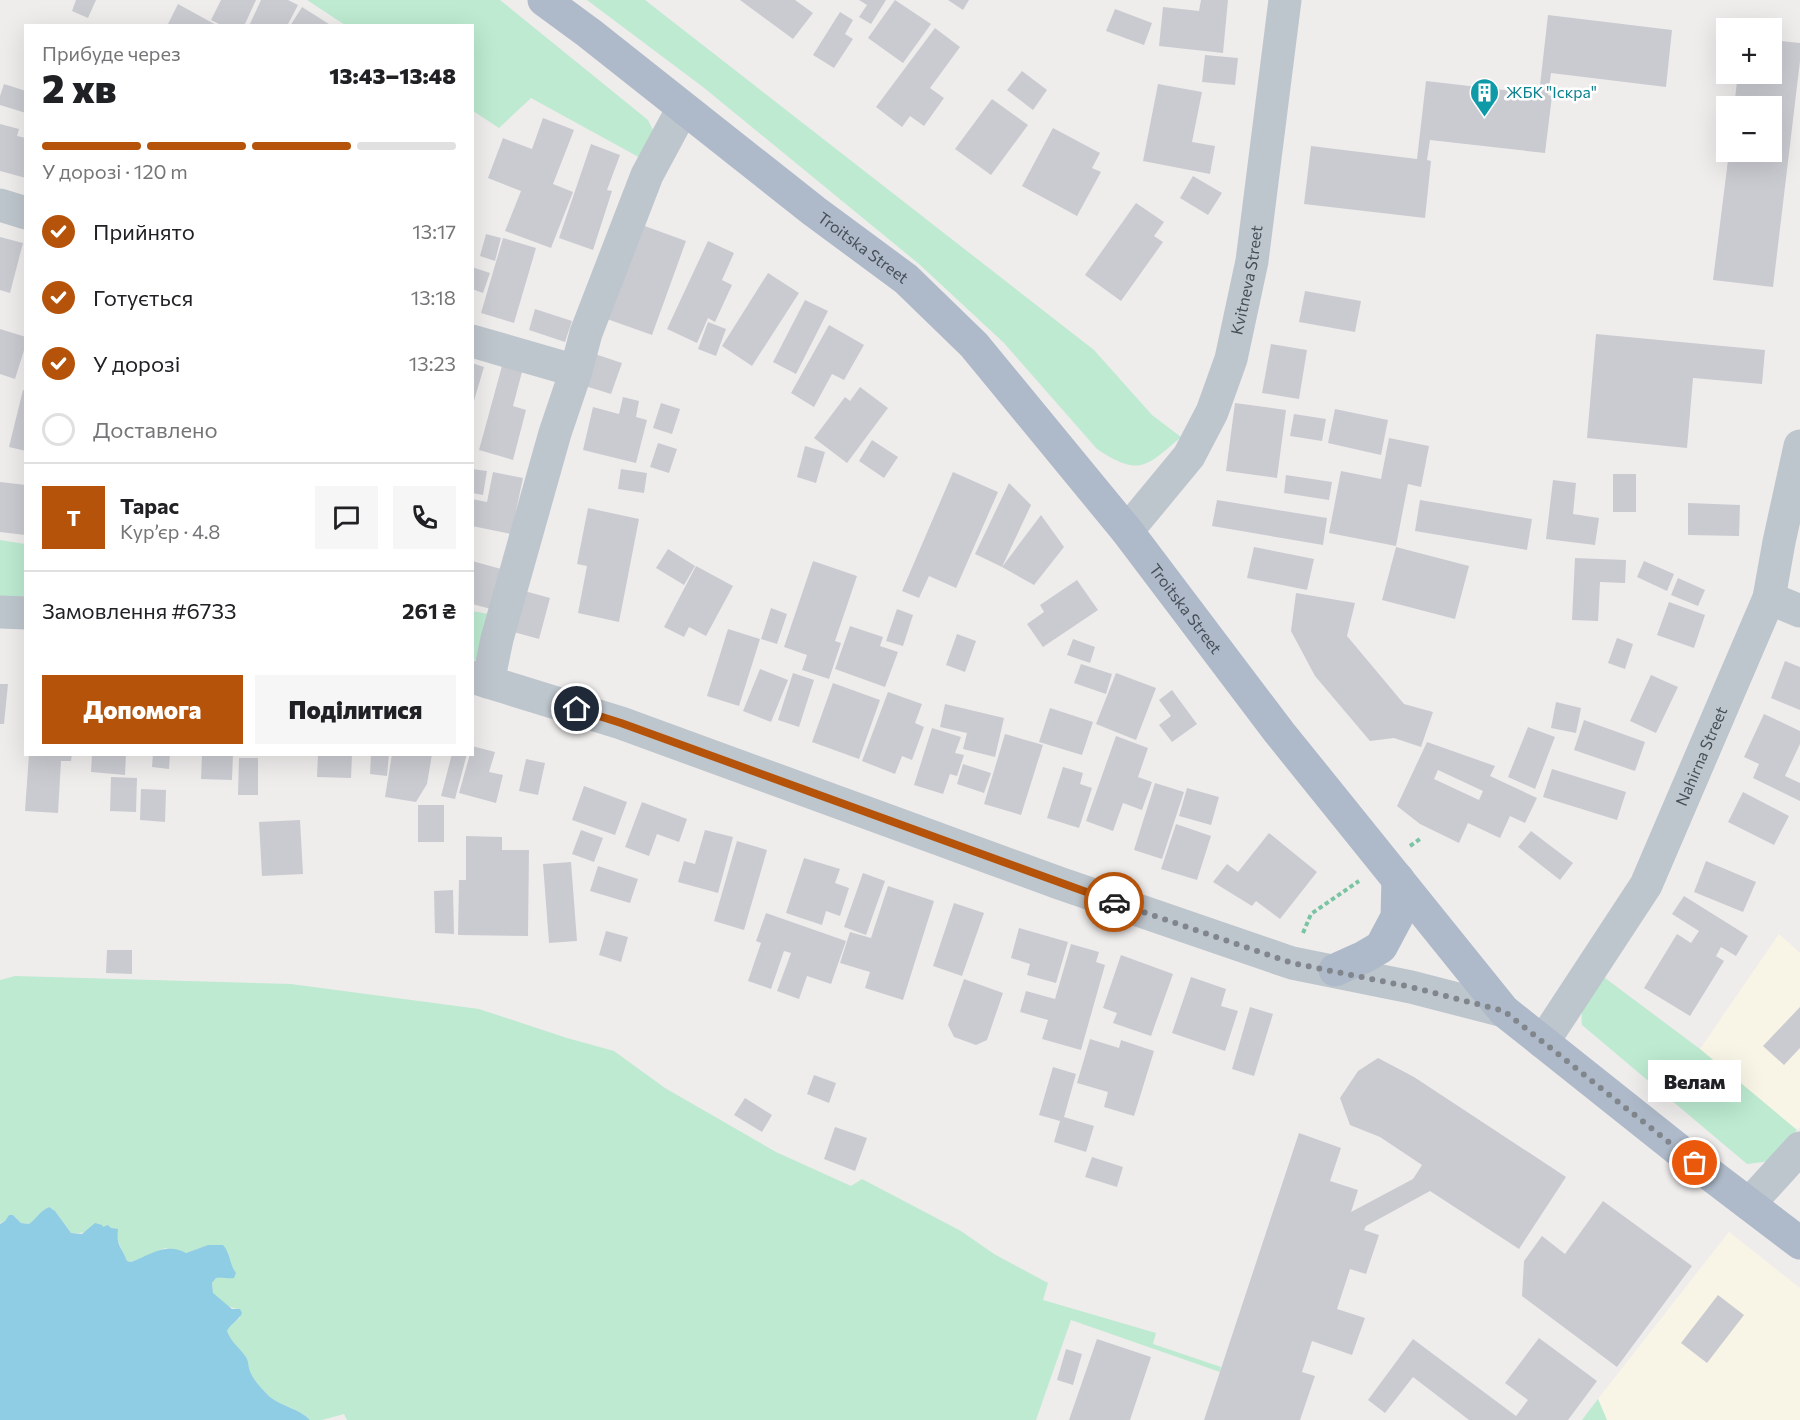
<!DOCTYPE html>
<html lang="uk">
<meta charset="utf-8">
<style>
:root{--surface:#fff;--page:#f6f6f6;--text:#202124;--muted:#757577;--line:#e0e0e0;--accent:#b45309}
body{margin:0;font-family:Commissioner,sans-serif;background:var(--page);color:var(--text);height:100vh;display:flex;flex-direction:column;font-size:22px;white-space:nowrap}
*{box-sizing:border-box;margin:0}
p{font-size:20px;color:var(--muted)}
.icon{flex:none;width:33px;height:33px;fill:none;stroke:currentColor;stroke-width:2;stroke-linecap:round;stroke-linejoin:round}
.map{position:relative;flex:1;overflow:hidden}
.side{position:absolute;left:24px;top:24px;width:450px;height:732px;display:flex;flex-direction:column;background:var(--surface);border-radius:0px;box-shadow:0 6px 24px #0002}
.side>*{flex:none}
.buttons{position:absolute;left:1716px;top:18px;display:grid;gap:12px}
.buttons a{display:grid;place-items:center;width:66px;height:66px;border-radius:0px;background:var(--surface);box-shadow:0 6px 24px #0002;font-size:30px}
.pin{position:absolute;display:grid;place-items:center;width:51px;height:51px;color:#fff;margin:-26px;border:3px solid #fff;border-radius:50%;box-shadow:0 2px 6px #0007}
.courier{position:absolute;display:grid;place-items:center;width:60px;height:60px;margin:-30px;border:4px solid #b45309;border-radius:50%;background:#fff;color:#222;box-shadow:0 2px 8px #0007}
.bubble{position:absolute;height:42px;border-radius:0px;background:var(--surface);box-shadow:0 6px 24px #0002;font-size:20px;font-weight:800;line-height:42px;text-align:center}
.head em{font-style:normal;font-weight:800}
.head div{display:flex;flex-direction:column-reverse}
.head{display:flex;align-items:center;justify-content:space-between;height:102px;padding:0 18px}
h1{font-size:39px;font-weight:800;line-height:45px}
.bar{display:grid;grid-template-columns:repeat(4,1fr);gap:9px 6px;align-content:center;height:72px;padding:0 18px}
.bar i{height:8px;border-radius:4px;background:var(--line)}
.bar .current{background:var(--accent)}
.bar p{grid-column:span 4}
.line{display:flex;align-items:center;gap:15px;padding:0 18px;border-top:2px solid var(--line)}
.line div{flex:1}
.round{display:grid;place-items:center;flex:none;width:63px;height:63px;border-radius:0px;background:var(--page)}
ol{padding:0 18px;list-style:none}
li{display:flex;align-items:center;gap:18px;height:66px}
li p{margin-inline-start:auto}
li .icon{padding:6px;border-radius:50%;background:var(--accent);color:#fff;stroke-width:4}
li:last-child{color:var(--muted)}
li i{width:33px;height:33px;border:3px solid var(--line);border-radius:50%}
.cta{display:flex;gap:12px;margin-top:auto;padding:12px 18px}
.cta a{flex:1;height:69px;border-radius:0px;background:var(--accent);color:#fff;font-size:24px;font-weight:800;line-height:69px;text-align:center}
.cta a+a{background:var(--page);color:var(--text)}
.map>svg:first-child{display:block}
.commercial{fill:#f9f5e6}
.green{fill:#bdead1}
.water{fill:#8ecde3}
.building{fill:#cacbd1;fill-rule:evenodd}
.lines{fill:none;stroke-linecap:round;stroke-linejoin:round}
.path{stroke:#79c4a3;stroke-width:4;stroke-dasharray:4.5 3;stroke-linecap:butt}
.minor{stroke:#bec6cd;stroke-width:33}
.major{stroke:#aebac9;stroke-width:33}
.done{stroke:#81868c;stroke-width:6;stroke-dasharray:0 10.8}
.route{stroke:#b45309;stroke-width:8}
.labels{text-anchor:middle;stroke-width:5;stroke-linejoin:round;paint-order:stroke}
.culture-label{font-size:16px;fill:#0d838f;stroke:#fff;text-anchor:start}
.street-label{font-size:16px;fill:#464f58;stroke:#fff}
</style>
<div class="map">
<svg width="1800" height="1420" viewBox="0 0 1800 1420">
<rect width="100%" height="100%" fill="#efecec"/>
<g class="commercial">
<polygon points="1779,934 1800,953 1800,1127 1797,1130 1700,1049"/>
<polygon points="1729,1232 1800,1288 1800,1420 1607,1420 1598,1399"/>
</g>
<g class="green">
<polygon points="307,0 500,0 648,120 655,134 644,160 531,98 499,128 473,111 472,26 345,25"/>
<path d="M587,0H645L1094,350L1152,415L1181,437C1146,467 1139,477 1097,449L1004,343L919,264L703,87Z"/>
<polygon points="0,540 25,544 25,597 0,596"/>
<polygon points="472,611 500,616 478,660 473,660"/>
<path d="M1601,975L1700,1049L1797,1130L1771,1161L1747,1164L1582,1025C1579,1005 1590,992 1601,975Z"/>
<path d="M15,976L291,984L479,1009L567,1038L614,1051L665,1088L776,1152L851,1186L862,1179L961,1231L994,1254L1048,1283L1043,1300L1156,1333L1153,1344L1221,1367L1220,1372L1071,1320L1036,1420H347L344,1414L322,1420H310C300,1409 283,1407 270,1397C263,1390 253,1380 250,1371C248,1366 249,1362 246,1357C239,1348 231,1342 227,1331L230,1325L240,1318V1309C231,1309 217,1302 213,1293C213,1293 212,1284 212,1283L216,1278L225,1277L231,1267L228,1252L208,1245L186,1253L165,1248L131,1262L127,1261C121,1250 116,1232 109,1226C100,1228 79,1235 71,1233L55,1211L49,1207C40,1211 37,1218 29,1224L21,1223L13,1215H9L5,1221L0,1223V980Z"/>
<polygon points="1598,1399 1607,1420 1582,1420"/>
</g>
<path class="water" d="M49,1207L55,1211L71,1233L82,1234L95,1223L102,1225L103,1227L108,1225L111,1228L118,1229C116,1246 121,1245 127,1261L131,1262C150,1255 166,1242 186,1253L208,1245H223C231,1254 229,1264 236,1273L234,1278C229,1279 222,1277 216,1278L212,1283L213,1293L232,1309H240L242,1313C239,1320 231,1323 227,1331C231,1342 239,1347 246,1357C249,1362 248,1366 250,1371C253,1380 263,1390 270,1397C283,1407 300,1409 310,1420H0V1224L5,1221L9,1215H13L21,1223L29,1224C37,1218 40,1211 49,1207Z"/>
<g class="building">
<polygon points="76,0 96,0 88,18 72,11"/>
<polygon points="221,0 256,0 244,26 223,26 211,20"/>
<polygon points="261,0 288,0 298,5 287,26 249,26"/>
<polygon points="740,0 795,0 813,13 793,39"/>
<polygon points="859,0 886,0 871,24 859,17 867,5"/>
<polygon points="895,0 931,24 903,63 868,38"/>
<polygon points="948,0 969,0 963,10"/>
<polygon points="1201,0 1228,0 1223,53 1159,46 1163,7 1199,11"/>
<polygon points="178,4 218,26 167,26"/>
<polygon points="302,7 332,26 290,26"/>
<polygon points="1115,9 1152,23 1144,45 1106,31"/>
<polygon points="840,12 853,20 845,34 853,39 834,68 813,55"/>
<polygon points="1548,15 1672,30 1666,87 1551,73 1548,95 1552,96 1545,153 1430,140 1427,160 1431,161 1425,218 1304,204 1311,146 1417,159 1426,81 1539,94"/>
<polygon points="935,28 960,47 930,88 944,98 924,126 910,116 902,127 876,107"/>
<polygon points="1772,40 1800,43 1800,61 1773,287 1713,280 1729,152 1772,152 1772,106 1734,106 1738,74 1772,74"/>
<polygon points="1205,55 1238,58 1235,85 1202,82"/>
<polygon points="1022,71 1047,90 1033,110 1007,90"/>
<polygon points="4,84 26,91 26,113 0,105 0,96"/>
<polygon points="1158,84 1202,92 1192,142 1215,146 1210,174 1143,161"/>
<polygon points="992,99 1028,125 991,175 955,149"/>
<polygon points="543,118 574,130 553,184 573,192 551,248 505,231 521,191 488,178 503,138 532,149"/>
<polygon points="0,124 19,129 17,136 26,138 26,178 0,171"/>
<polygon points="1053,128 1100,153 1092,168 1101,172 1077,216 1022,186"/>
<polygon points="591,144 620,155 607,190 612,191 593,250 559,238"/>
<polygon points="1193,176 1222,193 1208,215 1180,198"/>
<polygon points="1136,203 1164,222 1154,236 1163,242 1121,301 1085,275"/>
<polygon points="642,225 686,241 652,335 607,319"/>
<polygon points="486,234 501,238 495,261 480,256"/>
<polygon points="0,237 23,243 10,293 0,290"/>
<polygon points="503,238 536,248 514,323 481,313"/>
<polygon points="708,241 734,253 722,280 732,285 715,322 708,318 697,343 667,329"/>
<polygon points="472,267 490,273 483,293 472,289"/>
<polygon points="768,273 799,293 752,366 722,346"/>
<polygon points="1305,291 1361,301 1355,332 1299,322"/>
<polygon points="805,300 828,311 796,374 773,362"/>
<polygon points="535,309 572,321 565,342 529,330"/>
<polygon points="708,322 726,329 716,356 698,349"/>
<polygon points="829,325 864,345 844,380 832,374 814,407 791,393"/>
<polygon points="0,329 26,337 26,344 15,379 0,374"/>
<polygon points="1596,334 1765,350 1762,384 1693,378 1687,448 1587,438"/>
<polygon points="1271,344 1307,350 1299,399 1262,393"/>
<polygon points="592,353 622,363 611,394 582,385"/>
<polygon points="472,363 484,367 473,404 472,404"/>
<polygon points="502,366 522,372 513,406 526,410 513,460 479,450"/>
<polygon points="860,387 888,408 847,463 814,438 845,397 850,401"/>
<polygon points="23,390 26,391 26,451 9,447"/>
<polygon points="623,397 639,401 636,417 647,420 636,463 583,450 593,407 619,414"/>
<polygon points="661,403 680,409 672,434 653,428"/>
<polygon points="1235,403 1286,410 1277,478 1226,471"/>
<polygon points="1335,409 1388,420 1381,455 1328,443"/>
<polygon points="1294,414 1326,419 1322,441 1290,436"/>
<polygon points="1389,438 1429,446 1421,487 1408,484 1396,546 1329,533 1341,471 1381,479"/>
<polygon points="872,440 898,457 884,478 859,461"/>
<polygon points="658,443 677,449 669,473 650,467"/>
<polygon points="805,446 825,452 816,483 797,477"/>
<polygon points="472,469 487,471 483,495 472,493"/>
<polygon points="621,469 647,473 644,493 618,489"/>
<polygon points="493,472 523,478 511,534 472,526 472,499 487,502"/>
<polygon points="953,472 998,492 956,588 929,576 919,598 902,591"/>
<rect x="1613" y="474" width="23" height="38"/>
<polygon points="1286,475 1332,482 1329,500 1284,493"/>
<polygon points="1553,480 1576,483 1573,514 1599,518 1595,545 1546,539"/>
<polygon points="0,482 26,485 25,535 0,532"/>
<polygon points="1009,483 1031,505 1002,567 975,554"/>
<polygon points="1217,500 1327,518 1323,545 1212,526"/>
<polygon points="1420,500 1532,519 1527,550 1415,531"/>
<polygon points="1688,503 1740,505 1739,536 1688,535"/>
<polygon points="588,508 639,519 619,622 578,613 587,566 577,564"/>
<polygon points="1041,515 1064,547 1034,585 1002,567"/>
<polygon points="1254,547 1314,559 1307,590 1247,578"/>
<polygon points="1396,547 1469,566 1455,619 1382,600"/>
<polygon points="668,549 695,566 684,585 656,568"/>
<polygon points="1575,558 1626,560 1625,583 1600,582 1598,621 1572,620"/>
<polygon points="472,561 505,570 495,610 472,604"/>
<polygon points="813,561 857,576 835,641 841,643 829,679 802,670 807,655 784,647"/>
<polygon points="1644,561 1674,574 1667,591 1637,577"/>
<polygon points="696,566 733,586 706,636 689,627 684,637 664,627"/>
<polygon points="1678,578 1705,590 1698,606 1671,595"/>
<polygon points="1077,580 1098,610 1043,647 1027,624 1044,612 1040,605"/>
<polygon points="521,590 550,598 539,639 510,631"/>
<polygon points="1296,593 1355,603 1347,636 1404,704 1433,712 1421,747 1394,738 1370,741 1315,676 1291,631"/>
<polygon points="1669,602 1705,615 1694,648 1657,635"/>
<polygon points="771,608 787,614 777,644 761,639"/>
<polygon points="897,609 913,615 903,646 886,641"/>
<polygon points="850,626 883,637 880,646 898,652 885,687 835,669"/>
<polygon points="728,629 760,639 739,706 707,696"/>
<polygon points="957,634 976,641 965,672 946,665"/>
<polygon points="1617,638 1633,644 1625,669 1608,663"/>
<polygon points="1073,639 1095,647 1090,663 1067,655"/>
<polygon points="1785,661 1800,667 1800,710 1771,698"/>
<polygon points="1081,664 1112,674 1106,694 1074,683"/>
<polygon points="760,669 788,680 771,722 743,711"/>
<polygon points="793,673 814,680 799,727 778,720"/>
<polygon points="1116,673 1156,688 1136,740 1096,724"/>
<polygon points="1651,675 1678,687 1656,733 1630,721"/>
<polygon points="833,683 880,700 859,759 812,742"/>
<polygon points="0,684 8,684 4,724 0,724"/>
<polygon points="1172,690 1197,724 1172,742 1159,725 1171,716 1159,700"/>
<polygon points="888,692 922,704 915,723 924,727 912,760 902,756 895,774 862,761"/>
<polygon points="1556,702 1581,708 1576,733 1551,728"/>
<polygon points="945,704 1004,718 995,757 963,749 967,733 940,727"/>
<polygon points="1050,708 1093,722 1082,755 1039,742"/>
<polygon points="1764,714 1800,731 1800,744 1785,776 1800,783 1800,801 1753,778 1759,764 1744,757"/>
<polygon points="1584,720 1645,742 1635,771 1574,750"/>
<polygon points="1528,727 1555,737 1535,789 1508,777"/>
<polygon points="932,728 961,737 955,753 964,755 957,776 950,774 943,794 914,785"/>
<polygon points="1005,734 1043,745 1021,815 984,804"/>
<polygon points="1116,736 1148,748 1138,777 1152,782 1142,810 1123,803 1113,831 1086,821"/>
<path d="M1427,742L1495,766L1490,776L1537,798L1525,823L1510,816L1500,838L1468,823L1459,843L1420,824L1397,806ZM1438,770L1483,791L1479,800L1434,779Z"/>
<polygon points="472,746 495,752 489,772 503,775 496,803 459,793 470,754 472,754"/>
<polygon points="29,754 72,754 71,761 61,761 58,813 25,811"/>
<polygon points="92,754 126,754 125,775 91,772"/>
<polygon points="153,754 170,754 169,769 152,767"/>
<polygon points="202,754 233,754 232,780 201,779"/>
<polygon points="318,754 352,754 351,778 317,777"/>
<polygon points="371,754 389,754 387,776 370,774"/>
<polygon points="392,754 432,754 427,784 416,802 385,797"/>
<polygon points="452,754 467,754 455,799 441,796"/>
<polygon points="239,758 258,758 258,795 238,795"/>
<polygon points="526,759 545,763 538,795 519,791"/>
<polygon points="963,764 991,773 984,793 957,784"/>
<polygon points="1063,767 1083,773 1080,784 1092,788 1079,828 1047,818"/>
<polygon points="1552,769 1626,792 1617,820 1543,797"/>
<polygon points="111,777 137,778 136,812 110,811"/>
<polygon points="1155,783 1184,792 1162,859 1134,850"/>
<polygon points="584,786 627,802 615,835 572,820"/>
<polygon points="1187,788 1219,797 1211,825 1179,816"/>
<polygon points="141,789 166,790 165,822 140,820"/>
<polygon points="1743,792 1789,816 1774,845 1728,822"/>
<polygon points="642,802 687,819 679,842 657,834 649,856 625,847"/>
<rect x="418" y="805" width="26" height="37"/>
<polygon points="300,820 303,874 262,876 259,822"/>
<polygon points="1176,824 1211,836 1197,880 1161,869"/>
<polygon points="581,830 603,838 594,862 572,854"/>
<polygon points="705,830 733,837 718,893 678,882 684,861 695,864"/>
<polygon points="1531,831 1573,863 1560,880 1518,847"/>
<polygon points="1269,833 1317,872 1280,919 1256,901 1252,906 1213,882 1227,864 1238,872"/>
<polygon points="466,836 502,837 502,850 529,850 528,936 458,935 459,880 466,880"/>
<polygon points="737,841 767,850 744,930 714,921"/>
<polygon points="804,858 840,869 835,883 849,888 840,916 826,911 822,925 786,913"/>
<polygon points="1706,861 1756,882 1743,912 1694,892"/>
<polygon points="571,862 577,941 549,943 543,864"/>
<polygon points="598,866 638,879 630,903 590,891"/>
<polygon points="863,873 885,881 866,935 844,927"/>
<polygon points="888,886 934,901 903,1000 865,988 870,972 840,963 850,932 871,938"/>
<polygon points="453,890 454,934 435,933 434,891"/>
<polygon points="1684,896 1748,936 1736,956 1721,947 1716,956 1724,961 1690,1016 1644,988 1677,934 1691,943 1699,931 1672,914"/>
<polygon points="954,903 984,913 962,976 933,966"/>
<polygon points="766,913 846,941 831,984 807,976 799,999 777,991 791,953 784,951 771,989 748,981 761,943 756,941"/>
<polygon points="1019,928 1068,942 1056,983 1027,975 1030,964 1011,958"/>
<polygon points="606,931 628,937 621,962 599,955"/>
<polygon points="1071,944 1099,952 1096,962 1105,965 1081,1050 1042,1039 1048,1020 1020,1012 1026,991 1055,999"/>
<polygon points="107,950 132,950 132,974 106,973"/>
<polygon points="1121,955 1173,974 1151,1036 1113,1023 1117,1013 1103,1008"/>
<polygon points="1191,977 1226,989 1221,1006 1238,1011 1225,1051 1172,1033"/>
<polygon points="964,979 1003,993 987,1040 976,1045 954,1037 948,1025"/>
<polygon points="1250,1007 1273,1014 1254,1076 1232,1069"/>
<polygon points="1800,1007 1800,1048 1784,1065 1763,1046"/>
<polygon points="1090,1039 1119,1048 1121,1040 1154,1051 1134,1116 1104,1107 1108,1092 1077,1083"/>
<polygon points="1378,1058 1414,1077 1566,1177 1519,1249 1430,1191 1366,1226 1364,1230 1379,1235 1366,1274 1350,1269 1337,1309 1365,1318 1352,1355 1312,1341 1302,1372 1315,1376 1300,1420 1204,1420 1299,1133 1341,1148 1330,1181 1358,1190 1351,1212 1413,1179 1422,1165 1380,1137 1350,1125 1340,1098 1358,1071"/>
<polygon points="1053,1067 1076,1074 1064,1117 1094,1126 1086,1152 1054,1142 1060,1121 1039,1115"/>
<polygon points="814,1075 836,1083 829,1103 807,1094"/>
<polygon points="745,1098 772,1115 762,1132 734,1115"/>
<polygon points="835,1127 867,1138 855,1171 824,1159"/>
<polygon points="1092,1157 1123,1167 1117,1187 1085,1177"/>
<polygon points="1603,1201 1692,1266 1617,1367 1522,1296 1524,1261 1542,1236 1565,1254"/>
<polygon points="1718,1295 1744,1315 1707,1363 1681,1343"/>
<polygon points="1539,1338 1597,1381 1568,1420 1469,1420 1413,1377 1385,1413 1368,1400 1413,1339 1516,1416 1528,1400 1505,1383"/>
<polygon points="1097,1339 1151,1357 1130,1420 1069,1420"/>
<polygon points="1066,1349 1082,1354 1073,1385 1057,1380"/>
</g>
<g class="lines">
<g class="path">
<polyline points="1410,846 1420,839"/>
<polyline points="1303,933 1311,914 1359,881"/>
</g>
<g class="minor">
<polyline points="0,205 26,213"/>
<polyline points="472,341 576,371"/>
<path id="s1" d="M1127,531L1189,456L1212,412L1231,359L1252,261L1285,0"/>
<polyline points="1769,598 1800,611"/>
<polyline points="0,612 26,613"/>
<polyline points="472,677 621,723 1059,883 1292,963 1411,987 1504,1011"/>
<polyline points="488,682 497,639 555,433 576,371 586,333 647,175 683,108"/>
<path id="s2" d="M1543,1042L1646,885L1769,598L1779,542L1800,446"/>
<polyline points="1749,1204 1800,1148"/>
</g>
<g class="major">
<path id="s3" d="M544,0L589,33L814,211L906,279L974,345L1127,531L1279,732L1504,1011L1695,1163L1800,1243"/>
<polyline points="1335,970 1364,957 1381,947 1397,917 1398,879"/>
</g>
</g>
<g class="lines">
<polyline class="done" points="1114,902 1292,963 1411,987 1504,1011 1695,1163"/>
<polyline class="route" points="577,709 621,723 1114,902"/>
</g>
<defs>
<symbol id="building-pin" viewBox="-11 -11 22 30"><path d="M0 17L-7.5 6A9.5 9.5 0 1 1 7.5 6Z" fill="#0f9aa8" stroke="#fff"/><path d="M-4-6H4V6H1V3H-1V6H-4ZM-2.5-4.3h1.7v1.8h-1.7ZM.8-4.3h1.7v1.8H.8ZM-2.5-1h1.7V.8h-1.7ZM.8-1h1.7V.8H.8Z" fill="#fff"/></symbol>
</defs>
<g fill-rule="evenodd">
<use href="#building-pin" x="1468" y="76" width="33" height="45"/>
</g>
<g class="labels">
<g class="culture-label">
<text x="1506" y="98">ЖБК "Іскра"</text>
</g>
<g class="street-label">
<text dy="6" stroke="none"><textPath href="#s3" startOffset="404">Troitska Street</textPath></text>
<text dy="6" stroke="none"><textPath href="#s1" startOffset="284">Kvitneva Street</textPath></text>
<text dy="6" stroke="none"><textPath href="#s3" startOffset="890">Troitska Street</textPath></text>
<text dy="6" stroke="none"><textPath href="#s2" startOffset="328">Nahirna Street</textPath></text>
</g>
</g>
</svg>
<div class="buttons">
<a>+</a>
<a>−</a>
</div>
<div class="pin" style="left:1695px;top:1163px;background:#ea580c"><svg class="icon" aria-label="bag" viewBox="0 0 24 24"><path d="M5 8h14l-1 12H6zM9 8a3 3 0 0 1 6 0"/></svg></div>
<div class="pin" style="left:577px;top:709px;background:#1f2937"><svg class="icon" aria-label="home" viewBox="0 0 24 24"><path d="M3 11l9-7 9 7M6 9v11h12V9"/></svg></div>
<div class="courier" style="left:1114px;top:902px"><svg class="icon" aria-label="car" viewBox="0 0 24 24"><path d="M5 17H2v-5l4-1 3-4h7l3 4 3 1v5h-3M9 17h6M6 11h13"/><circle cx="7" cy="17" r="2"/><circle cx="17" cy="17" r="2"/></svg></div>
<div class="bubble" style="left:1648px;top:1060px;width:93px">Велам</div>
<section class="side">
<div class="head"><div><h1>2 хв</h1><p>Прибуде через</p></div><em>13:43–13:48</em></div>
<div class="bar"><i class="current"></i><i class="current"></i><i class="current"></i><i></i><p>У дорозі · 120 m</p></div>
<ol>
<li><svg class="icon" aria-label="check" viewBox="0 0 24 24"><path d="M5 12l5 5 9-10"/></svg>Прийнято<p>13:17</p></li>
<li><svg class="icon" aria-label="check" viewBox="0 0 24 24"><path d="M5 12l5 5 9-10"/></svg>Готується<p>13:18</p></li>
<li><svg class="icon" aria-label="check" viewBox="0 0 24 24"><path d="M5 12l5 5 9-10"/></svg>У дорозі<p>13:23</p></li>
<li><i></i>Доставлено</li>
</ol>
<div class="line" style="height:108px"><b class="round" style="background:var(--accent);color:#fff">Т</b><div><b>Тарас</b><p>Кур’єр · 4.8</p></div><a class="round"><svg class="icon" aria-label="chat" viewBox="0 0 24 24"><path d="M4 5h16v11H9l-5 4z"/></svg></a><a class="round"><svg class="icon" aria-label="phone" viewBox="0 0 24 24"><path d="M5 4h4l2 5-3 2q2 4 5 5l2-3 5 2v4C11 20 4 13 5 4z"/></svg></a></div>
<div class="line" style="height:78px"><div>Замовлення #6733</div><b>261 ₴</b></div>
<div class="cta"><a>Допомога</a><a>Поділитися</a></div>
</section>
</div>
